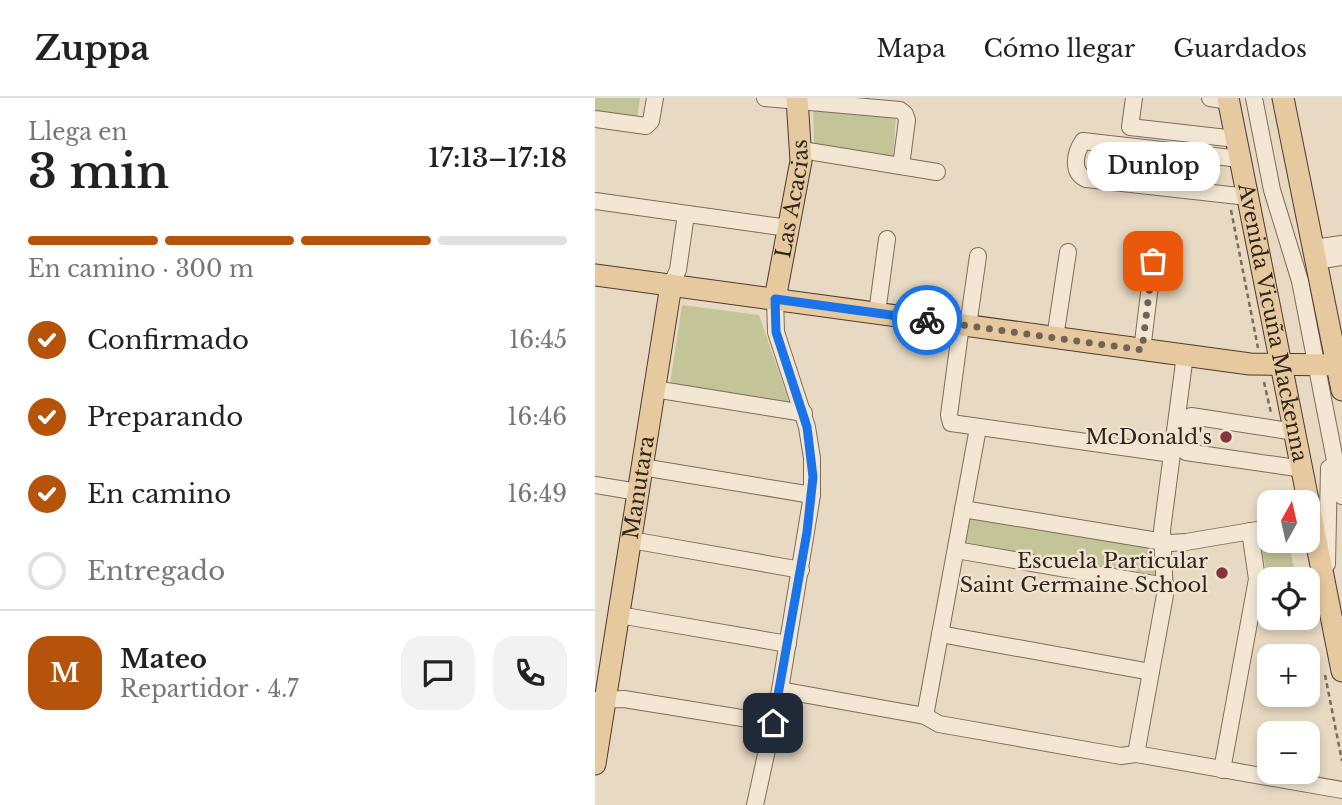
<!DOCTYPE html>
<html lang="es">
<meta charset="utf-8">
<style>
:root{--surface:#fff;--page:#f2f2f2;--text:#222;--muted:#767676;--line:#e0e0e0;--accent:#b45309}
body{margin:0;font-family:"Libre Baskerville",serif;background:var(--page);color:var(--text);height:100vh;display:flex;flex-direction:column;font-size:26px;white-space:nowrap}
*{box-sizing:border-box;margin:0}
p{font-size:23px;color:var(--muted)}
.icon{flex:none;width:38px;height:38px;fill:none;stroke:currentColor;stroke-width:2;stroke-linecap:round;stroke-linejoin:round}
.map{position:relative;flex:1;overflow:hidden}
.details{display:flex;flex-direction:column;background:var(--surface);width:595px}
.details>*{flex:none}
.needle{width:46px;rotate:8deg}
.fabs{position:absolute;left:662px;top:392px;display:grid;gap:14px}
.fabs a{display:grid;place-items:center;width:63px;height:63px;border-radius:14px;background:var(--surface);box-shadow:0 4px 10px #0003;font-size:35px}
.pin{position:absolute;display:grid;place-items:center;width:60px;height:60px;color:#fff;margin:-30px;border-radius:14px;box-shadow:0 4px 10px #0006}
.courier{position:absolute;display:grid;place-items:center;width:70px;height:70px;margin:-35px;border:5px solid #1a73e8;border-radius:50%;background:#fff;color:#222;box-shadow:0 2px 9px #0007}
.bubble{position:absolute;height:49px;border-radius:21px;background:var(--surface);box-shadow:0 4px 10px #0003;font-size:23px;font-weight:600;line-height:49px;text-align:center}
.headline em{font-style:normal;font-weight:600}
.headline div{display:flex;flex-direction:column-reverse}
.headline{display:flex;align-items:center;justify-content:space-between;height:119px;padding:0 28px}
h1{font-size:46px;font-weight:600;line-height:52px}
.bar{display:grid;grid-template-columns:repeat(4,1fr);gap:10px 7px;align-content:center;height:84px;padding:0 28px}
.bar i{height:9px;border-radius:5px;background:var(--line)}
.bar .current{background:var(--accent)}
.bar p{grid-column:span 4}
.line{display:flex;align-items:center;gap:18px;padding:0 28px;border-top:2px solid var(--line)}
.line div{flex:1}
.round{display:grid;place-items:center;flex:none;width:74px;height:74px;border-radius:21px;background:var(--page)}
ol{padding:0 28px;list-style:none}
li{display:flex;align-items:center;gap:21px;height:77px}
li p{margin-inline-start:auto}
li .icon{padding:7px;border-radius:50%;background:var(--accent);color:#fff;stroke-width:4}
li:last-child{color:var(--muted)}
li i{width:38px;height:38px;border:4px solid var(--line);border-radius:50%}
header{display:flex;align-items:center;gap:42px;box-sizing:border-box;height:98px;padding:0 35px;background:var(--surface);border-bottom:2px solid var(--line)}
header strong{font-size:33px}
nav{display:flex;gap:38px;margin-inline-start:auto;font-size:24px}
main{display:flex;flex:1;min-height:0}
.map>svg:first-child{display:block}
.green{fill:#c3c498}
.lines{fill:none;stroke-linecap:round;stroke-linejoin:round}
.minor-casing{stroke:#7f6b5b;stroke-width:18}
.major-casing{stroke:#4d3a2f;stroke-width:23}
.path{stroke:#7f6b5b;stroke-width:2.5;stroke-dasharray:5 3.5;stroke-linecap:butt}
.minor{stroke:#f3e7d4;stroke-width:16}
.major{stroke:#e6c99e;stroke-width:21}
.done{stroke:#706457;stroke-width:7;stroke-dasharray:0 12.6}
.route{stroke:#1a73e8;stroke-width:9}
.poi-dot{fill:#86333c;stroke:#f0e4d0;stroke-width:2.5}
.labels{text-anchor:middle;stroke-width:5;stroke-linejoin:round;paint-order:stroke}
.street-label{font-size:21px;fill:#30251e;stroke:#f0e4d0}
.poi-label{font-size:21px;fill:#30251e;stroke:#f0e4d0;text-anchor:end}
</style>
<header>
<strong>Zuppa</strong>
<nav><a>Mapa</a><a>Cómo llegar</a><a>Guardados</a></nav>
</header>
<main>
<section class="details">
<div class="headline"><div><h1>3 min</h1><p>Llega en</p></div><em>17:13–17:18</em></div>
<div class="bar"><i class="current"></i><i class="current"></i><i class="current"></i><i></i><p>En camino · 300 m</p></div>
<ol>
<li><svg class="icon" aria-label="check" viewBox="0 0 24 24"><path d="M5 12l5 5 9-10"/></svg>Confirmado<p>16:45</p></li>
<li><svg class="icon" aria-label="check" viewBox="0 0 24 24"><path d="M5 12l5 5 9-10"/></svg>Preparando<p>16:46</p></li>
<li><svg class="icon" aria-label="check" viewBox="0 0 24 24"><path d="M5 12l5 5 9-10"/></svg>En camino<p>16:49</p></li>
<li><i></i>Entregado</li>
</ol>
<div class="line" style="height:126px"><b class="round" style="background:var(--accent);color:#fff">M</b><div><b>Mateo</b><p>Repartidor · 4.7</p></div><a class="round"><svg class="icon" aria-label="chat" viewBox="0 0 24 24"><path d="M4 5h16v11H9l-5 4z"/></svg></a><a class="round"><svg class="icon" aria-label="phone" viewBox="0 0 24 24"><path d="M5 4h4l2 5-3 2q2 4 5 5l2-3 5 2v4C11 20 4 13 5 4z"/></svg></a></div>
</section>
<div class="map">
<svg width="747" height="707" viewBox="0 0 747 707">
<rect width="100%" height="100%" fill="#e7d9c2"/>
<g class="green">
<polygon points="0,0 45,0 42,21 0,15"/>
<polygon points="218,10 301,18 298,60 219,50"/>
<polygon points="87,207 164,217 194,304 75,286"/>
<polygon points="372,418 556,448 563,480 366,448"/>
<polygon points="687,443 694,443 701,481 674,481 674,488 666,446"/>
</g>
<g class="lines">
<defs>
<g id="minor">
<polyline points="170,0 305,12 310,16 312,22 306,68"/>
<polyline points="539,0 535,29 641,41"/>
<polyline points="615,0 634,3"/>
<polyline points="659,0 677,92 705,183 747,398"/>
<polyline points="0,21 51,28 56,23 60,0"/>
<polyline points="207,52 342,74"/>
<path d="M645,61L488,43C480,55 476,74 491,81L653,99"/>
<polyline points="0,103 193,130"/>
<polyline points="718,150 747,146"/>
<polyline points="721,163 747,159"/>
<polyline points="76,187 83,172 91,116"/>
<polyline points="282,215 292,141"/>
<polyline points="366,227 354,317 356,325 577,356"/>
<polyline points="373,228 383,158"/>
<polyline points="460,240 473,154"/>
<polyline points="547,252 558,163"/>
<polyline points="59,291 209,315"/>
<polyline points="700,334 596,318 591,354 708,371"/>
<polyline points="47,369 217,397"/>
<polyline points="0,387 43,394"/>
<polyline points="368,411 575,445 591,444 674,430"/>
<polyline points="36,442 206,472"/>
<polyline points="361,452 571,488"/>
<polyline points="732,466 734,370"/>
<polyline points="24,517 193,546"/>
<polyline points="345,536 556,574"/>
<polyline points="185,592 330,618 344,626 526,658 541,656 747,692"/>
<polyline points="2,602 29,601 178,625"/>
<polyline points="330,618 383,330"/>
<polyline points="541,656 570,497 567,432 590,257"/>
<polyline points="627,672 662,481 655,433"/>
<polyline points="160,707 185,592 217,397 217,360 212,329 181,234 180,201"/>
</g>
<g id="major">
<path id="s1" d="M633,0L747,573"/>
<polyline points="688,0 747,292"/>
<polyline points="0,177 655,266 747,267"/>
<path id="s2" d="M180,201L206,63L202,0"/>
<path id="s3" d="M0,666L76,187"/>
</g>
</defs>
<use href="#minor" class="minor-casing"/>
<use href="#major" class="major-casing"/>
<g class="path">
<polyline points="636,112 663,250"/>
<polyline points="669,284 676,315"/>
<polyline points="730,577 747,663"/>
</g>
<use href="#minor" class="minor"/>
<use href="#major" class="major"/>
</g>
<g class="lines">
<polyline class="done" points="332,222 547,252 558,163"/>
<polyline class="route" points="178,625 212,434 218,379 212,329 181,234 180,201 332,222"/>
</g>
<g class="poi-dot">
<circle cx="631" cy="339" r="7"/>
<circle cx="627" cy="475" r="7"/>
</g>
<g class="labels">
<g class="street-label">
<text dy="7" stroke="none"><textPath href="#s2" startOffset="102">Las Acacias</textPath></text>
<text dy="7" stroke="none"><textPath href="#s1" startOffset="229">Avenida Vicuña Mackenna</textPath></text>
<text dy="7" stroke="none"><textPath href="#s3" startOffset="280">Manutara</textPath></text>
</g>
<g class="poi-label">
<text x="617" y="346">McDonald's</text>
<text x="613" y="470">Escuela Particular<tspan x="613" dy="24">Saint Germaine School</tspan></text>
</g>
</g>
</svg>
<div class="fabs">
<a><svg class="needle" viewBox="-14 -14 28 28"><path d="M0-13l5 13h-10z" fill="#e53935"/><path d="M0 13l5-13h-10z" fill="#767676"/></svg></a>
<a><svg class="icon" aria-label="locate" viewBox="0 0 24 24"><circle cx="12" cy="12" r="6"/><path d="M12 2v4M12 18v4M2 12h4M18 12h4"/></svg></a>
<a>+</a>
<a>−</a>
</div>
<div class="pin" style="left:558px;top:163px;background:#ea580c"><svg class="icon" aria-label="bag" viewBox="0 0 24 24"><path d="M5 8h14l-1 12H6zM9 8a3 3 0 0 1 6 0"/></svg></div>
<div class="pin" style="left:178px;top:625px;background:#1f2937"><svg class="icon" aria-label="home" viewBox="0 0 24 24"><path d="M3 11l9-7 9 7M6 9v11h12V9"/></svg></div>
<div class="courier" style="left:332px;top:222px"><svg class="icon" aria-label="bike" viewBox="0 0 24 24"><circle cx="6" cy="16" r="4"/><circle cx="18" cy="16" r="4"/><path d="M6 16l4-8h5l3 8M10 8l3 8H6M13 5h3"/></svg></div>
<div class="bubble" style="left:492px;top:44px;width:133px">Dunlop</div>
</div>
</main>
